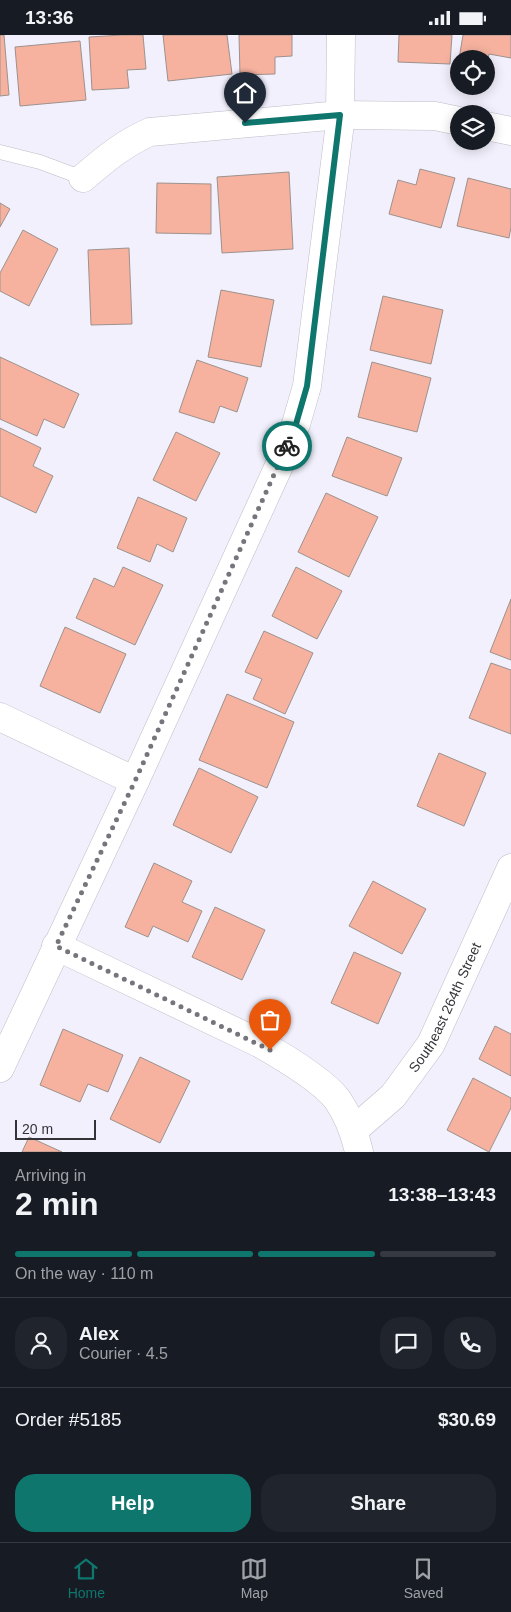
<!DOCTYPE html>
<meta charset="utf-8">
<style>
:root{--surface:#171b24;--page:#20242c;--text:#f1f3f6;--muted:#9ea1a6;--line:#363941;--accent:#0f766e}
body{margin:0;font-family:Helvetica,sans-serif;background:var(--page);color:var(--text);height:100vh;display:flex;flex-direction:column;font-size:19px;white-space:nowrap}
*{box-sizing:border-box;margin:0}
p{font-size:16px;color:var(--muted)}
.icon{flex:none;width:28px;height:28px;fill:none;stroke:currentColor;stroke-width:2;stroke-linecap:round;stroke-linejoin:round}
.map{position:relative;height:1117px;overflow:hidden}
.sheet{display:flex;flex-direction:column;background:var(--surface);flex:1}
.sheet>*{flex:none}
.controls{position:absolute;left:450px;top:15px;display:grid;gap:10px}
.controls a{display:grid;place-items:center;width:45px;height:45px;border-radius:50%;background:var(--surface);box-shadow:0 2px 12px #0003;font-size:25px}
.scale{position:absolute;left:15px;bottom:12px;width:81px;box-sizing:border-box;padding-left:5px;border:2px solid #333337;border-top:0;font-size:14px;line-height:18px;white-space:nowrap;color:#333337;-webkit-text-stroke:4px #f2f0fc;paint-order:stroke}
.pin{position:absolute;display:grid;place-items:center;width:42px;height:42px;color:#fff;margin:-51px -21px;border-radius:50% 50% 50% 0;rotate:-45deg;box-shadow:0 0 5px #0007}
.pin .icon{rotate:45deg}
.courier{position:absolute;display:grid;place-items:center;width:50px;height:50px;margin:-25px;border:4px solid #0f766e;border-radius:50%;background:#fff;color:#222;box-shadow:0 1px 6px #0007}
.headline em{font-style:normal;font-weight:800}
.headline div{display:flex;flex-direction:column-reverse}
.headline{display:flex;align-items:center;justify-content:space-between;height:85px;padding:0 15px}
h1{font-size:32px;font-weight:800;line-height:38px}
.bar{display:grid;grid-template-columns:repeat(4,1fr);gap:8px 5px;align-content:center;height:60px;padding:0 15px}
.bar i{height:6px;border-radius:4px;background:var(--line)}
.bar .on{background:var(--accent)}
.bar p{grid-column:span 4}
.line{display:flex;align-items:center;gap:12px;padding:0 15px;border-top:1px solid var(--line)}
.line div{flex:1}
.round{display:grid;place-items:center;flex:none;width:52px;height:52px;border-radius:20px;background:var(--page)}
.cta{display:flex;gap:10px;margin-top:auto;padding:10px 15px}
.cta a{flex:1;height:58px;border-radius:20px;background:var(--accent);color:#fff;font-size:20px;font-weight:800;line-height:58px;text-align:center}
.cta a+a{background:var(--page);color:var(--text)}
.status{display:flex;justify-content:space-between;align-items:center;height:35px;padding:0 25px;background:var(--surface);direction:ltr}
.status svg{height:14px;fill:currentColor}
.dock{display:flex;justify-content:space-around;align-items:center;height:70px;border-top:1px solid var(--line);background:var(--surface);font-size:14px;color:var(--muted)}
.dock a{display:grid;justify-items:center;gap:2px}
.dock .on{color:var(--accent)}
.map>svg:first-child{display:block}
.building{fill:#f6b29f;stroke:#9d918d}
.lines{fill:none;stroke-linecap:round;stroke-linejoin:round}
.lane-casing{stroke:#bebcc7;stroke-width:15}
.street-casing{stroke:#bebcc7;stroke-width:29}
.lane{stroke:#fff;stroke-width:14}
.street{stroke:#fff;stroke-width:28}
.done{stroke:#76757c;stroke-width:5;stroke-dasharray:0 9}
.route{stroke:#0f766e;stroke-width:6}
.labels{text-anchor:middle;stroke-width:5;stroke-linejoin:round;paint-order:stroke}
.street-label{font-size:14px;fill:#333337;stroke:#f2f0fc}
</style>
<div class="status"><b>13:36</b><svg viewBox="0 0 49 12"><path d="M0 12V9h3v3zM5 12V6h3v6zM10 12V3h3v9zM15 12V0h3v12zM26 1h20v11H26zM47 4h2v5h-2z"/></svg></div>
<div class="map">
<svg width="511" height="1117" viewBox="0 0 511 1117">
<rect width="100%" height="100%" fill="#f2f0fc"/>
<g class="building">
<polygon points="0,0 4,0 9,60 0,61"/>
<polygon points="122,0 143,0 146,34 127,35 129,53 92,55 89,2"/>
<polygon points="163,0 227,0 232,39 168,46"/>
<polygon points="239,0 292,0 292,21 275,22 275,39 240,40"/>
<polygon points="399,0 452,0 450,29 398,27"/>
<polygon points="463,0 511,0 511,23 489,19 486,32 486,24 459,24"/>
<polygon points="80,6 86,65 20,71 15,12"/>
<polygon points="420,134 455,143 441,193 389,179 398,145 416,150"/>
<polygon points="289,137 293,214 222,218 217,142"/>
<polygon points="468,143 511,154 511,192 509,203 457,191"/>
<polygon points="157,148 211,149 211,199 156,198"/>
<polygon points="0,168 10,174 0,192"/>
<polygon points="23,195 58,214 29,271 0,256 0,238"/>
<polygon points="129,213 132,289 91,290 88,215"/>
<polygon points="221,255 274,265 261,332 208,322"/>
<polygon points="383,261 443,275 431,329 370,315"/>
<polygon points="0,322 79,359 64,393 44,384 37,401 0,384"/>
<polygon points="197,325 248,343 237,377 220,371 214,388 179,377"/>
<polygon points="372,327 431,343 417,397 358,382"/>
<polygon points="0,393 41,413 33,431 53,441 36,478 0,461"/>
<polygon points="176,397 220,418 196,466 153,445"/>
<polygon points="347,402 402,423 387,461 332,441"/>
<polygon points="326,458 378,482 349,542 298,517"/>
<polygon points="138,462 187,483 173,517 157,509 150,527 117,513"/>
<polygon points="123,532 163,550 135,610 76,583 94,543 114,552"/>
<polygon points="296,532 342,556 317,604 272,581"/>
<polygon points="511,564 511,625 490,617"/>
<polygon points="65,592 126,619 100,678 40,651"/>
<polygon points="264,596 313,618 285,679 253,664 262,644 245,637"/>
<polygon points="491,628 511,635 511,699 469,683"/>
<polygon points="227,659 294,687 267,753 199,725"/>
<polygon points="439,718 486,738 464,791 417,771"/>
<polygon points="199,733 258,762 231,818 173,790"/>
<polygon points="154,828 192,846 182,867 202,876 188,907 153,891 148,902 125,892"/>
<polygon points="373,846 426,874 402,919 349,891"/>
<polygon points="215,872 265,895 242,945 192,922"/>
<polygon points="354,917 401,938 378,989 331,968"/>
<polygon points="495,991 511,999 511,1041 479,1024"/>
<polygon points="63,994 123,1020 108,1057 88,1049 80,1067 40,1050"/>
<polygon points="140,1022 190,1046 160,1108 110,1084"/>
<polygon points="473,1043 511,1063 511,1073 489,1117 447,1095"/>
<polygon points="29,1102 62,1117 22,1117"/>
</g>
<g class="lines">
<defs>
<polyline id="lane" points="0,117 40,127 83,143"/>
<g id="street">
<polyline points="486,91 511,96"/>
<path d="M83,143C104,125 124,108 150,97L340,80L435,81L459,86"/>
<polyline points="0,682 135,746"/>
<path d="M56,911L259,1008C282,1021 321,1044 337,1064C348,1080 355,1099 359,1117"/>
<polyline points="0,1033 135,746 278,433 296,389 307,351 339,96 340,80 341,0"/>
<path id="s1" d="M354,1095L393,1061L431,1009L511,833"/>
</g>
</defs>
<use href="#lane" class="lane-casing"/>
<use href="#street" class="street-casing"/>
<use href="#lane" class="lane"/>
<use href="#street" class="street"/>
</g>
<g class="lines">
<polyline class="done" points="270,1015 56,911 135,746 287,411"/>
<polyline class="route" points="245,88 340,80 307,351 296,389 287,411"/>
</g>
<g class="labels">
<g class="street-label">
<text dy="5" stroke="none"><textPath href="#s1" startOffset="155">Southeast 264th Street</textPath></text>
</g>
</g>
</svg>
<div class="controls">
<a><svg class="icon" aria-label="locate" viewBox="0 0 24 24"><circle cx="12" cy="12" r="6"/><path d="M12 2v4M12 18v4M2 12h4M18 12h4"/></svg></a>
<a><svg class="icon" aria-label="layers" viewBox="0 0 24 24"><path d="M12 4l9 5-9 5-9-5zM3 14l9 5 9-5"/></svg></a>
</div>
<div class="scale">20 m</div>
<div class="pin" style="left:270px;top:1015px;background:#ea580c"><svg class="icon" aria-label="bag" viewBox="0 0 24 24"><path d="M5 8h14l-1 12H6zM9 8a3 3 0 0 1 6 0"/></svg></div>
<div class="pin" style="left:245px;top:88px;background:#1f2937"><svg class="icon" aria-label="home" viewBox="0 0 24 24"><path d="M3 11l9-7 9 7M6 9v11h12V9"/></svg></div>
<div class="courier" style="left:287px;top:411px"><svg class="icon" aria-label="bike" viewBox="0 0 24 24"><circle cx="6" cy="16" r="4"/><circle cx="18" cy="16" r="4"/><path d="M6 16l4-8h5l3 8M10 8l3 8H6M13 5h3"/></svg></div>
</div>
<section class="sheet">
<div class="headline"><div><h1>2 min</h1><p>Arriving in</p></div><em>13:38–13:43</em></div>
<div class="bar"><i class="on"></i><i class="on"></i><i class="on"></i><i></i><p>On the way · 110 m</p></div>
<div class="line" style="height:90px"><a class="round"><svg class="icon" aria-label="person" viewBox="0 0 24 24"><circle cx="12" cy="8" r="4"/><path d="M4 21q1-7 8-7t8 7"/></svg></a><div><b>Alex</b><p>Courier · 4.5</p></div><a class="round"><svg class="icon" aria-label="chat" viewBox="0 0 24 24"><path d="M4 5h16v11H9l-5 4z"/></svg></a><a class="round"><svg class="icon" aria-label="phone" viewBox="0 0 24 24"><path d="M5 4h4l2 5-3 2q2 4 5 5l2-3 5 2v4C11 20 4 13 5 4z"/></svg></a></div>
<div class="line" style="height:65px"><div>Order #5185</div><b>$30.69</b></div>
<div class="cta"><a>Help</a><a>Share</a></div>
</section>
<nav class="dock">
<a class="on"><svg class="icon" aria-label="home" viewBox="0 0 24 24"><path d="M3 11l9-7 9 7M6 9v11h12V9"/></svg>Home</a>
<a><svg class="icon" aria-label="map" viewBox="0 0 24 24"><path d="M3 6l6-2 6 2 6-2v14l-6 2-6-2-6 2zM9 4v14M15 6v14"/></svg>Map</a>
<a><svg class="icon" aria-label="saved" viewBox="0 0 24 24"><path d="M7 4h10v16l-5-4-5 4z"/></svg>Saved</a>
</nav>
